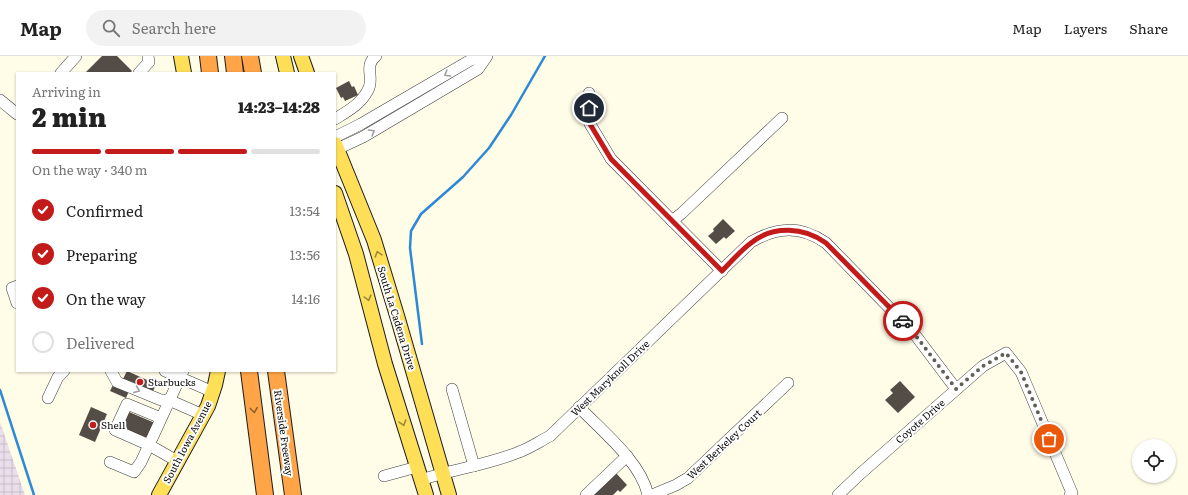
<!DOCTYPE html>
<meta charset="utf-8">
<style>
:root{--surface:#fff;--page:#f2f2f2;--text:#222;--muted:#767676;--line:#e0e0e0;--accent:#c31b1a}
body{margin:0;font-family:Literata,serif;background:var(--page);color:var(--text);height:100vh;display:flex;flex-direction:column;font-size:15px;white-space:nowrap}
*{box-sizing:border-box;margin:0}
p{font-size:13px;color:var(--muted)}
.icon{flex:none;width:22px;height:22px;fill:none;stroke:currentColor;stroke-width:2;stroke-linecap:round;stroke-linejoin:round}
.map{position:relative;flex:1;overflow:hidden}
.details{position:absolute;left:16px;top:16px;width:320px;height:300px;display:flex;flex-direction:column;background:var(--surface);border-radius:0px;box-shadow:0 1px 3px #0004}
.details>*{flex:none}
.fabs{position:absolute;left:1132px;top:383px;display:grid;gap:8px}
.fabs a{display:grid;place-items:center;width:44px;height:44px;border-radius:50%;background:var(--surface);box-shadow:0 1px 3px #0004;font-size:20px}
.pin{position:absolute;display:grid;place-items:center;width:34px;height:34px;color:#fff;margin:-17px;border:2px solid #fff;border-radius:50%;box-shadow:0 1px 4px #0007}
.courier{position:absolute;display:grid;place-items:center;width:40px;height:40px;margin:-20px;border:3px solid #c31b1a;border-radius:50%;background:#fff;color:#222;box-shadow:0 1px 5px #0007}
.headline em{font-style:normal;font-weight:800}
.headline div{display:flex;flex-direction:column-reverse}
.headline{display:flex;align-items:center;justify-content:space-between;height:68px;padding:0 16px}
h1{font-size:26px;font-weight:800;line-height:30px}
.bar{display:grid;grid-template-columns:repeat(4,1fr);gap:6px 4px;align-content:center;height:48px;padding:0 16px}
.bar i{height:5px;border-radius:3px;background:var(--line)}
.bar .selected{background:var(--accent)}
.bar p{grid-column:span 4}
ol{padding:0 16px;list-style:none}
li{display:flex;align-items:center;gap:12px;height:44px}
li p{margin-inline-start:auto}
li .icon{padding:4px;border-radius:50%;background:var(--accent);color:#fff;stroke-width:4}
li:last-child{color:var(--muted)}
li i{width:22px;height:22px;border:2px solid var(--line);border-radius:50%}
header{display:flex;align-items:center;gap:24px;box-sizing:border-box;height:56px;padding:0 20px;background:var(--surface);border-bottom:1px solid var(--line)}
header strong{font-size:19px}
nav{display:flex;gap:22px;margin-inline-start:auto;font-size:14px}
.search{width:280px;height:36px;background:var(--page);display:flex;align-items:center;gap:10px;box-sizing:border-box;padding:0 14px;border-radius:22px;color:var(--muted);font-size:15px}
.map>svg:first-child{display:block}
.industrial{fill:url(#industrial-grid)}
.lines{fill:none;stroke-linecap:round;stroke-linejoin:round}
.stream{stroke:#2b89d6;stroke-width:2.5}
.building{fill:#544c46}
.minor-casing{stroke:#3e3e3e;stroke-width:12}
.major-casing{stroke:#1c1c1c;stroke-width:16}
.highway-casing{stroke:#1c1c1c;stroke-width:18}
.minor{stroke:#fff;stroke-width:11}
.major{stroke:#ffdf58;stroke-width:14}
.highway{stroke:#ffa447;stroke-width:16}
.oneway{stroke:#9d9d9d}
.oneway2{stroke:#9d8a39}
.oneway3{stroke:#915f2c}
.done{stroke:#605f58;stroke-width:4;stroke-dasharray:0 7.2}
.route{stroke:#c31b1a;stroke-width:5}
.poi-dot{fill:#c31b1a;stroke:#fff;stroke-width:1.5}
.labels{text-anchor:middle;stroke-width:4;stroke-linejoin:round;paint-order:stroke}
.street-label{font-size:10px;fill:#0b0b0b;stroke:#fff}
.poi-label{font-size:10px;fill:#0b0b0b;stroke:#fff;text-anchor:start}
</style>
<header>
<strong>Map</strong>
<div class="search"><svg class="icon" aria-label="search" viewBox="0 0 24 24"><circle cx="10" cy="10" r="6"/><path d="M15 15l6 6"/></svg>Search here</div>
<nav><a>Map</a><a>Layers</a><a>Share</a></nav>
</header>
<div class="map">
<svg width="1188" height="439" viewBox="0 0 1188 439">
<defs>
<pattern id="industrial-grid" width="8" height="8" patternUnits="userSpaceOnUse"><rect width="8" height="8" fill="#eadeeb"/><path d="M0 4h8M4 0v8" fill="none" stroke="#c7bdc8"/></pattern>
</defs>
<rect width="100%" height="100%" fill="#fffce8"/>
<polygon class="industrial" points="0,366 25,439 0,439"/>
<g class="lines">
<g class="stream">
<polyline points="422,288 410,192 411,175 421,158 463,121 489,92 511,59 545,0"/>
<polyline points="0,334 34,439"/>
</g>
</g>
<g class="building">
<polygon points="102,0 117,0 132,15 130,17 85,17"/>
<polygon points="349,25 352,31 354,30 358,39 345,45 343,41 341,42 336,32"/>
<polygon points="723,163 735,175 726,183 724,181 716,188 708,180 714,175 713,173"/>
<polygon points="127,315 156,328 152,338 123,323"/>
<polygon points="900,325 915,341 898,357 885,344 893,337 890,334"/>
<polygon points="113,329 129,335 126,342 110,335"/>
<polygon points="91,351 107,358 95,386 79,379"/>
<polygon points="129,356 155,367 149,383 122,372"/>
<polygon points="616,417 627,429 620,436 618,434 613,439 593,439"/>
</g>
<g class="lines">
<defs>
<g id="minor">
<polyline points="61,17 76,0"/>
<polyline points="139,17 149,6 148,0"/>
<polyline points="589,37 590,68 611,103 722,215"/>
<polyline points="0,44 17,58"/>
<path d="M335,63C348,55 361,48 368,34C375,22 363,10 376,0"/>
<polyline points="335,81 361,68 469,5 481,0"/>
<polyline points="335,94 363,81 478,13 487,0"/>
<polyline points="672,165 682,157 782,62"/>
<polyline points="17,230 12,232 17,247"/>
<polyline points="111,315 117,326 161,344 169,344 203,359"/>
<polyline points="165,315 213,336"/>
<polyline points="452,333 474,410"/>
<polyline points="48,342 58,321 64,315"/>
<path d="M579,351C602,375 641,406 648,439"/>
<polyline points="161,362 127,348 115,374 149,389 183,315"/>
<polyline points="110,406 134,416 141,406 149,389 177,405"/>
<polyline points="384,420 417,411"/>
<path d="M421,424C453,413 488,409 519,396C530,392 540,385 550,380L751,186C777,171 800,169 826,187L913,276L956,333"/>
<polyline points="586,439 627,400"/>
<polyline points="652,439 676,429 688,422 788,327"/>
<polyline points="838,439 860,418 983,310 1006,297 1021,316 1072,437 1070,439"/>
</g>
<g id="major">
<polyline points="181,0 184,17"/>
<polyline points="283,0 287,17"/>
<polyline points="301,0 307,17"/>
<polyline points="335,88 374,184 398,263 449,439"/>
<polyline points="335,137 356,198 385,308 426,439"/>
<polyline points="159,439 208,350 215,329 218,315"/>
</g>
<g id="highway">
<polyline points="208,0 210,17"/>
<polyline points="233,0 235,17"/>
<polyline points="250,0 253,17"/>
<polyline points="249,315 265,439"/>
<polyline points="276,315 293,439"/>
</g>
</defs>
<use href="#minor" class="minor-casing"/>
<use href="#major" class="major-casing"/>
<use href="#highway" class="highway-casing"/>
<use href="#minor" class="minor"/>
<use href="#major" class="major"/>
<use href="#highway" class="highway"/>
</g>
<defs><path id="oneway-chevron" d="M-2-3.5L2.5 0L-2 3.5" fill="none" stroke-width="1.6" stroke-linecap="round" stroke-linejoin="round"/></defs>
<g class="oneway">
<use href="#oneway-chevron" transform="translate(447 18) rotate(149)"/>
<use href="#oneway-chevron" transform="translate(372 76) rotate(-31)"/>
<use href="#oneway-chevron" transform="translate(137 334) rotate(23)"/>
</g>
<g class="oneway2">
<use href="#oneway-chevron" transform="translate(378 198) rotate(-107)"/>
<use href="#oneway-chevron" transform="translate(368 242) rotate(75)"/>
<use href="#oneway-chevron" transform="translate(403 367) rotate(73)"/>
</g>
<use class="oneway3" href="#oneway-chevron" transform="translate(254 354) rotate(83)"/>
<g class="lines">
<polyline class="done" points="903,265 913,276 956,333 983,310 1006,297 1021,316 1049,383"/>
<path class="route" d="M589,52L590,68L611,103L722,215C731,206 740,195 751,187C773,169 804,171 826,187L903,265"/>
</g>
<g class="poi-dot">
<circle cx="140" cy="326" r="4"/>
<circle cx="93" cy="369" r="4"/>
</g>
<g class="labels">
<g class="street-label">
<text transform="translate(397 262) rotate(73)" y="4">South La Cadena Drive</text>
<text transform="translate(610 322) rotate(-44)" y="4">West Maryknoll Drive</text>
<text transform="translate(920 365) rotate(-41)" y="4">Coyote Drive</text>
<text transform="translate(284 377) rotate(82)" y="4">Riverside Freeway</text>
<text transform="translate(187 386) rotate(-62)" y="4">South Iowa Avenue</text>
<text transform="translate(724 388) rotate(-43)" y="4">West Berkeley Court</text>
</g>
<g class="poi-label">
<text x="148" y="330">Starbucks</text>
<text x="101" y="373">Shell</text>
</g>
</g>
</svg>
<div class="fabs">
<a><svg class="icon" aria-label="locate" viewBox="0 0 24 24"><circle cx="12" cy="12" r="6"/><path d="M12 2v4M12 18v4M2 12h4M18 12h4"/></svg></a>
</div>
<div class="pin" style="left:1049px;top:383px;background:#ea580c"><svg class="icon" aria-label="bag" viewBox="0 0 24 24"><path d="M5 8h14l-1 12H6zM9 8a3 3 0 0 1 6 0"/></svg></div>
<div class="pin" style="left:589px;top:52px;background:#1f2937"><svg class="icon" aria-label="home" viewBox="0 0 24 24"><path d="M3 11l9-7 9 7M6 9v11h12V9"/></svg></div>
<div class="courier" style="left:903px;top:265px"><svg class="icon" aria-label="car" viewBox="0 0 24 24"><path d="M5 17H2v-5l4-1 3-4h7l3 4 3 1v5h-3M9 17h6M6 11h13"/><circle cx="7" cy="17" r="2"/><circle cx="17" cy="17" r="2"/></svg></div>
<section class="details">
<div class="headline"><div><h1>2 min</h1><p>Arriving in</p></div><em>14:23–14:28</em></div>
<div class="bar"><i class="selected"></i><i class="selected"></i><i class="selected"></i><i></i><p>On the way · 340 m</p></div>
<ol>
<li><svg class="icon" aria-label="check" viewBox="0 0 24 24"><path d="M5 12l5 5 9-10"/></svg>Confirmed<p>13:54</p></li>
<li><svg class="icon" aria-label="check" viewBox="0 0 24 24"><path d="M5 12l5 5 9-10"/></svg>Preparing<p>13:56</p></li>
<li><svg class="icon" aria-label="check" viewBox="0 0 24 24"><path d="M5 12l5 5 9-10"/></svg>On the way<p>14:16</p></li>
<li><i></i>Delivered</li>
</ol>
</section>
</div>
